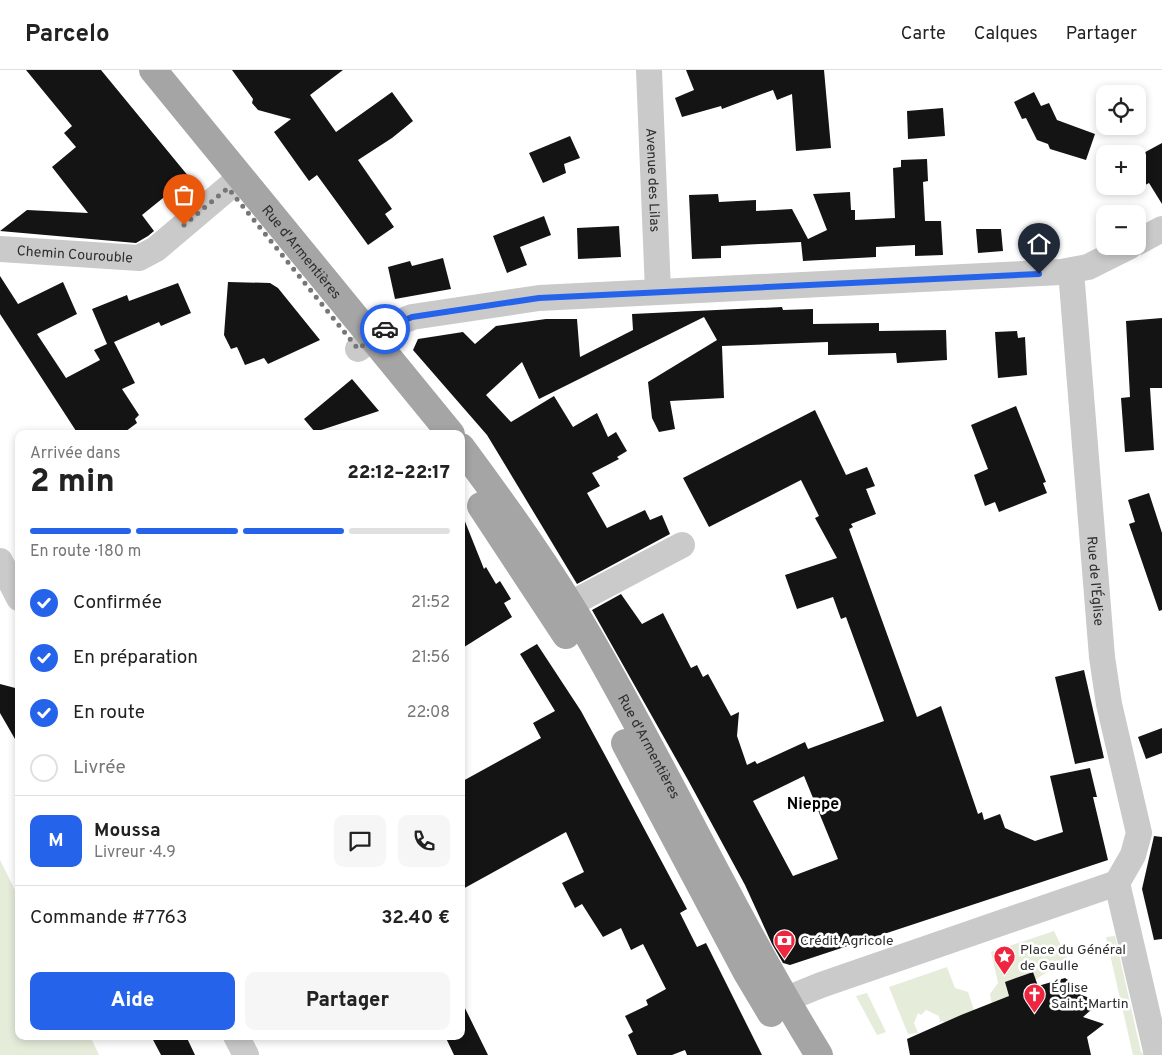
<!DOCTYPE html>
<html lang="fr">
<meta charset="utf-8">
<style>
:root{--surface:#fff;--page:#f6f6f6;--text:#222;--muted:#767676;--line:#e0e0e0;--accent:#2563eb}
body{margin:0;font-family:Overpass,sans-serif;background:var(--page);color:var(--text);height:100vh;display:flex;flex-direction:column;font-size:19px;white-space:nowrap}
*{box-sizing:border-box;margin:0}
p{font-size:16px;color:var(--muted)}
.icon{flex:none;width:28px;height:28px;fill:none;stroke:currentColor;stroke-width:2;stroke-linecap:round;stroke-linejoin:round}
.map{position:relative;flex:1;overflow:hidden}
.side{position:absolute;left:15px;top:360px;width:450px;height:610px;display:flex;flex-direction:column;background:var(--surface);border-radius:10px;box-shadow:0 2px 8px #0003}
.side>*{flex:none}
.buttons{position:absolute;left:1096px;top:15px;display:grid;gap:10px}
.buttons a{display:grid;place-items:center;width:50px;height:50px;border-radius:10px;background:var(--surface);box-shadow:0 2px 8px #0003;font-size:25px}
.pin{position:absolute;display:grid;place-items:center;width:42px;height:42px;color:#fff;margin:-51px -21px;border-radius:50% 50% 50% 0;rotate:-45deg;box-shadow:0 0 5px #0007}
.pin .icon{rotate:45deg}
.courier{position:absolute;display:grid;place-items:center;width:50px;height:50px;margin:-25px;border:4px solid #2563eb;border-radius:50%;background:#fff;color:#222;box-shadow:0 1px 6px #0007}
.head em{font-style:normal;font-weight:800}
.head div{display:flex;flex-direction:column-reverse}
.head{display:flex;align-items:center;justify-content:space-between;height:85px;padding:0 15px}
h1{font-size:32px;font-weight:800;line-height:38px}
.bar{display:grid;grid-template-columns:repeat(4,1fr);gap:8px 5px;align-content:center;height:60px;padding:0 15px}
.bar i{height:6px;border-radius:4px;background:var(--line)}
.bar .current{background:var(--accent)}
.bar p{grid-column:span 4}
.line{display:flex;align-items:center;gap:12px;padding:0 15px;border-top:1px solid var(--line)}
.line div{flex:1}
.round{display:grid;place-items:center;flex:none;width:52px;height:52px;border-radius:10px;background:var(--page)}
ol{padding:0 15px;list-style:none}
li{display:flex;align-items:center;gap:15px;height:55px}
li p{margin-inline-start:auto}
li .icon{padding:5px;border-radius:50%;background:var(--accent);color:#fff;stroke-width:4}
li:last-child{color:var(--muted)}
li i{width:28px;height:28px;border:2px solid var(--line);border-radius:50%}
.button{display:flex;gap:10px;margin-top:auto;padding:10px 15px}
.button a{flex:1;height:58px;border-radius:10px;background:var(--accent);color:#fff;font-size:20px;font-weight:800;line-height:58px;text-align:center}
.button a+a{background:var(--page);color:var(--text)}
header{display:flex;align-items:center;gap:30px;box-sizing:border-box;height:70px;padding:0 25px;background:var(--surface);border-bottom:1px solid var(--line)}
header strong{font-size:24px}
nav{display:flex;gap:28px;margin-inline-start:auto;font-size:18px}
.map>svg:first-child{display:block}
.green{fill:#e5ecda}
.building{fill:#141414;fill-rule:evenodd}
.lines{fill:none;stroke-linecap:round;stroke-linejoin:round}
.minor{stroke:#cacaca;stroke-width:26}
.major{stroke:#a5a5a5;stroke-width:28}
.done{stroke:#767676;stroke-width:5;stroke-dasharray:0 9}
.route{stroke:#2563eb;stroke-width:6}
.labels{text-anchor:middle;stroke-width:5;stroke-linejoin:round;paint-order:stroke}
.street-label{font-size:14px;fill:#2d2d2d;stroke:#fff}
.poi-label{font-size:14px;fill:#2d2d2d;stroke:#fff;text-anchor:start}
.quarter-label{font-size:16px;font-weight:bold;fill:#000;stroke:#fff}
</style>
<header>
<strong>Parcelo</strong>
<nav><a>Carte</a><a>Calques</a><a>Partager</a></nav>
</header>
<div class="map">
<svg width="1162" height="985" viewBox="0 0 1162 985">
<rect width="100%" height="100%" fill="#fff"/>
<g class="green">
<polygon points="0,790 19,828 19,966 90,966 99,985 0,985"/>
<polygon points="1054,861 1068,890 1036,909 1009,911 1006,917 1009,926 992,935 990,924 998,913 991,882"/>
<polygon points="1115,866 1141,982 1147,985 1133,985 1106,867"/>
<polygon points="947,897 955,918 968,922 975,943 962,947 960,945 959,948 944,953 943,951 940,952 939,946 926,940 921,945 918,943 914,953 918,963 908,964 889,917"/>
<polygon points="867,923 886,962 877,965 856,926"/>
</g>
<g class="building">
<polygon points="26,0 101,0 189,107 142,145 154,161 148,166 136,173 0,161 27,140 88,143 52,97 76,77 64,63 72,56"/>
<polygon points="232,0 343,0 310,25 336,62 392,22 413,51 392,68 358,90 392,139 385,144 394,157 368,175 317,105 309,111 274,62 291,49 258,40 252,33 253,29"/>
<polygon points="686,0 824,0 831,78 796,81 792,24 777,30 773,20 722,39 721,36 682,47 675,28 694,20"/>
<polygon points="1034,22 1041,36 1049,33 1057,50 1095,64 1086,90 1050,79 1048,74 1037,70 1026,48 1022,49 1014,32"/>
<polygon points="943,38 945,66 908,69 907,41"/>
<polygon points="570,66 580,88 564,94 566,103 543,113 529,83"/>
<polygon points="1162,73 1162,134 1149,113 1136,120 1134,116 1138,116 1138,86"/>
<polygon points="927,89 928,111 923,112 925,151 941,151 943,185 915,186 915,175 876,177 876,187 803,191 801,172 721,176 721,188 692,189 689,125 718,124 719,132 756,130 756,141 792,139 808,169 827,160 813,124 850,122 851,140 855,140 855,150 895,148 893,98 901,97 901,90"/>
<polygon points="544,146 551,165 520,177 527,195 507,203 493,166"/>
<polygon points="619,156 621,187 578,189 577,158"/>
<polygon points="976,159 1001,159 1003,181 978,183"/>
<polygon points="443,188 451,219 395,229 388,197 410,191 412,196"/>
<polygon points="0,206 18,234 63,212 77,244 37,264 66,308 100,290 94,280 107,274 92,239 127,225 129,231 178,213 191,243 161,256 159,252 114,272 135,313 122,319 139,345 135,349 137,353 122,364 78,364 0,244"/>
<polygon points="228,212 270,213 278,218 320,270 268,294 264,288 245,295 237,277 231,279 224,265"/>
<polygon points="782,237 783,240 813,239 813,254 879,253 879,261 946,260 947,290 897,293 896,283 828,285 828,272 722,276 724,328 670,331 675,359 659,362 652,348 648,312 717,270 704,247 539,329 522,292 486,325 511,352 554,326 573,357 597,343 608,367 616,362 627,381 617,387 619,389 592,403 600,416 587,423 607,458 645,440 650,450 662,445 670,464 577,514 487,365 413,280 418,269 463,262 475,274 496,256 546,249 577,249 580,287 633,260 632,244"/>
<polygon points="1162,248 1162,318 1150,318 1154,380 1125,382 1121,328 1130,327 1126,251"/>
<polygon points="1017,261 1018,268 1025,267 1027,305 998,308 995,262"/>
<polygon points="352,309 379,341 315,362 304,349"/>
<polygon points="1016,336 1046,412 1043,413 1047,423 999,442 995,432 985,436 974,405 988,399 971,355"/>
<path d="M815,340L846,405L867,397L875,416L866,419L876,444L851,454L853,457L849,459L917,647L941,636L978,744L982,742L984,750L1000,744L1005,758L1035,771L1063,762L1050,706L1090,698L1097,727H1093L1108,790L790,895L783,893L772,874L745,815L688,710L592,540L621,524L642,554L663,543L691,598L697,595L703,607L708,604L731,646L739,642L737,666L747,695L755,691L757,694L805,672L808,679L884,651L846,547L841,549L833,527L797,539L785,505L837,488L815,448L819,446L801,410L709,457L683,408ZM804,706L838,789L793,806L753,731Z"/>
<polygon points="1149,423 1162,463 1162,540 1159,541 1129,454 1135,452 1128,430"/>
<polygon points="462,444 484,499 486,497 496,514 500,511 511,529 504,533 512,547 461,579"/>
<polygon points="537,574 581,641 606,687 687,839 680,843 697,877 706,873 762,985 687,985 685,980 672,985 637,985 628,965 633,962 625,946 648,935 646,930 666,919 643,874 631,880 621,858 603,867 582,834 575,838 562,813 584,802 566,762 461,820 461,712 541,668 533,653 555,641 520,584"/>
<polygon points="1084,600 1104,688 1075,694 1055,607"/>
<polygon points="0,614 19,619 19,676 0,643"/>
<polygon points="1162,658 1162,683 1146,689 1138,667"/>
<polygon points="1154,766 1162,767 1162,869 1154,870 1142,819"/>
<polygon points="1033,902 1038,916 1065,908 1068,910 1071,921 1100,932 1083,947 1104,954 1087,967 1091,985 910,985 907,969 961,945 1009,926 1005,912"/>
<polygon points="461,930 488,985 454,985 445,966 461,966"/>
<polygon points="151,966 186,966 195,985 161,985"/>
</g>
<g class="lines">
<g class="minor">
<path id="s1" d="M649,0L658,221"/>
<polyline points="1138,172 1162,159"/>
<path id="s2" d="M0,179L139,188L156,179L241,107"/>
<path id="s3" d="M1071,201L1102,587L1109,634L1139,763L1133,785L1117,813"/>
<polyline points="358,279 387,258 412,247 539,228 1061,202 1088,197 1130,176"/>
<polyline points="0,491 19,528"/>
<polyline points="578,530 682,475"/>
<polyline points="1117,813 1157,985"/>
<polyline points="767,937 821,915 1117,813"/>
<polyline points="236,966 246,985"/>
</g>
<g class="major">
<path id="s4" d="M153,0L451,364"/>
<path id="s5" d="M461,377C506,438 550,499 588,565C668,703 735,849 819,985"/>
<polyline points="481,436 566,565"/>
<polyline points="625,673 746,901 771,943"/>
</g>
</g>
<g class="lines">
<polyline class="done" points="184,155 228,118 358,279 385,259"/>
<polyline class="route" points="385,259 412,247 539,228 1039,204"/>
</g>
<defs>
<symbol id="bank-pin" viewBox="-11 -11 22 30"><path d="M0 17L-7.5 6A9.5 9.5 0 1 1 7.5 6Z" fill="#ee2640" stroke="#fff"/><path d="M-6-4H6V4H-6ZM0-2.3a2.3 2.3 0 1 0 0 4.6a2.3 2.3 0 1 0 0-4.6Z" fill="#fff"/></symbol>
<symbol id="sight-pin" viewBox="-11 -11 22 30"><path d="M0 17L-7.5 6A9.5 9.5 0 1 1 7.5 6Z" fill="#ee2640" stroke="#fff"/><path d="M0-6L1.8-2.2L6-1.7L2.9 1.2L3.7 5.4L0 3.3L-3.7 5.4L-2.9 1.2L-6-1.7L-1.8-2.2Z" fill="#fff"/></symbol>
<symbol id="church-pin" viewBox="-11 -11 22 30"><path d="M0 17L-7.5 6A9.5 9.5 0 1 1 7.5 6Z" fill="#ee2640" stroke="#fff"/><path d="M-1.2-6h2.4v3.5h3.3v2.4h-3.3V6h-2.4V-.1h-3.3v-2.4h3.3Z" fill="#fff"/></symbol>
</defs>
<g fill-rule="evenodd">
<use href="#bank-pin" x="772" y="858" width="25" height="34"/>
<use href="#sight-pin" x="992" y="874" width="25" height="34"/>
<use href="#church-pin" x="1022" y="912" width="25" height="34"/>
</g>
<g class="labels">
<g class="street-label">
<text dy="5" stroke="none"><textPath href="#s1" startOffset="110">Avenue des Lilas</textPath></text>
<text dy="5" stroke="none"><textPath href="#s4" startOffset="235">Rue d'Armentières</textPath></text>
<text dy="5" stroke="none"><textPath href="#s2" startOffset="75">Chemin Courouble</textPath></text>
<text dy="5" stroke="none"><textPath href="#s3" startOffset="311">Rue de l'Église</textPath></text>
<text dy="5" stroke="none"><textPath href="#s5" startOffset="354">Rue d'Armentières</textPath></text>
</g>
<g class="poi-label">
<text x="800" y="875">Crédit Agricole</text>
<text x="1020" y="884">Place du Général<tspan x="1020" dy="16">de Gaulle</tspan></text>
<text x="1051" y="922">Église<tspan x="1051" dy="16">Saint-Martin</tspan></text>
</g>
<g class="quarter-label">
<text x="813" y="739">Nieppe</text>
</g>
</g>
</svg>
<div class="buttons">
<a><svg class="icon" aria-label="locate" viewBox="0 0 24 24"><circle cx="12" cy="12" r="6"/><path d="M12 2v4M12 18v4M2 12h4M18 12h4"/></svg></a>
<a>+</a>
<a>−</a>
</div>
<div class="pin" style="left:184px;top:155px;background:#ea580c"><svg class="icon" aria-label="bag" viewBox="0 0 24 24"><path d="M5 8h14l-1 12H6zM9 8a3 3 0 0 1 6 0"/></svg></div>
<div class="pin" style="left:1039px;top:204px;background:#1f2937"><svg class="icon" aria-label="home" viewBox="0 0 24 24"><path d="M3 11l9-7 9 7M6 9v11h12V9"/></svg></div>
<div class="courier" style="left:385px;top:259px"><svg class="icon" aria-label="car" viewBox="0 0 24 24"><path d="M5 17H2v-5l4-1 3-4h7l3 4 3 1v5h-3M9 17h6M6 11h13"/><circle cx="7" cy="17" r="2"/><circle cx="17" cy="17" r="2"/></svg></div>
<section class="side">
<div class="head"><div><h1>2 min</h1><p>Arrivée dans</p></div><em>22:12–22:17</em></div>
<div class="bar"><i class="current"></i><i class="current"></i><i class="current"></i><i></i><p>En route · 180 m</p></div>
<ol>
<li><svg class="icon" aria-label="check" viewBox="0 0 24 24"><path d="M5 12l5 5 9-10"/></svg>Confirmée<p>21:52</p></li>
<li><svg class="icon" aria-label="check" viewBox="0 0 24 24"><path d="M5 12l5 5 9-10"/></svg>En préparation<p>21:56</p></li>
<li><svg class="icon" aria-label="check" viewBox="0 0 24 24"><path d="M5 12l5 5 9-10"/></svg>En route<p>22:08</p></li>
<li><i></i>Livrée</li>
</ol>
<div class="line" style="height:90px"><b class="round" style="background:var(--accent);color:#fff">M</b><div><b>Moussa</b><p>Livreur · 4.9</p></div><a class="round"><svg class="icon" aria-label="chat" viewBox="0 0 24 24"><path d="M4 5h16v11H9l-5 4z"/></svg></a><a class="round"><svg class="icon" aria-label="phone" viewBox="0 0 24 24"><path d="M5 4h4l2 5-3 2q2 4 5 5l2-3 5 2v4C11 20 4 13 5 4z"/></svg></a></div>
<div class="line" style="height:65px"><div>Commande #7763</div><b>32.40 €</b></div>
<div class="button"><a>Aide</a><a>Partager</a></div>
</section>
</div>
